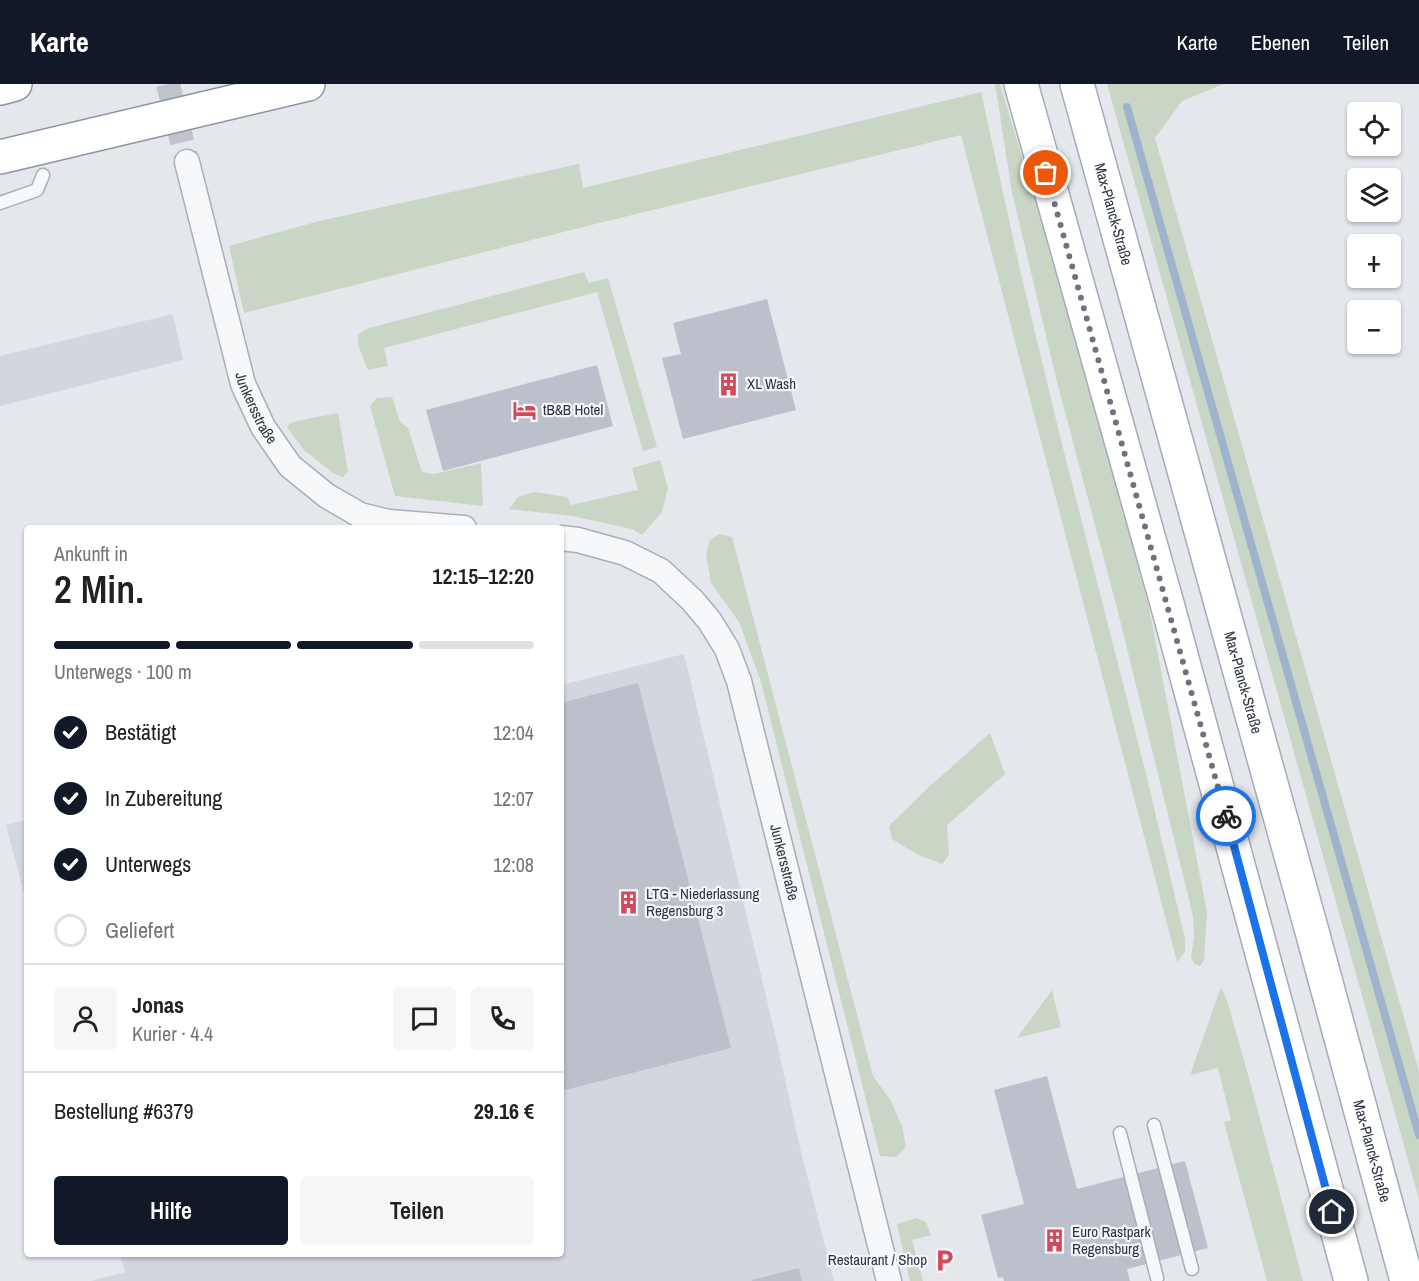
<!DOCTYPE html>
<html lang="de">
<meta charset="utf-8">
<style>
:root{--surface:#fff;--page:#f6f6f6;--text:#202124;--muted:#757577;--line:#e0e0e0;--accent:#111827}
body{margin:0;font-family:"Archivo Narrow",sans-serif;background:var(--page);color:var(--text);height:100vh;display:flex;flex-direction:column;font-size:22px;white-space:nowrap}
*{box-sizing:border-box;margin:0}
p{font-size:20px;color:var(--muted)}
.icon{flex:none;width:33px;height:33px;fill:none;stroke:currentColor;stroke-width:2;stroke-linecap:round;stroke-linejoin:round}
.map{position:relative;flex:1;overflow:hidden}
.sheet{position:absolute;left:24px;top:441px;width:540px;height:732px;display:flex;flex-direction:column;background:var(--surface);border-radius:6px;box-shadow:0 2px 4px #0004}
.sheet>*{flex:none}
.tools{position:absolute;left:1347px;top:18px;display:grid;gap:12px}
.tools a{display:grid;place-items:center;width:54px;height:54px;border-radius:6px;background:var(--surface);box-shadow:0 2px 4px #0004;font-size:30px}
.pin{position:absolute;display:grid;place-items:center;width:51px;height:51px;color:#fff;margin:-26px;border:3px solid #fff;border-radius:50%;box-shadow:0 2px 6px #0007}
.courier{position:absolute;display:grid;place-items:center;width:60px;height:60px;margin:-30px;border:4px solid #1a73e8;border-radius:50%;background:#fff;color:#222;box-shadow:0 2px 8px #0007}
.summary em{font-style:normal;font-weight:600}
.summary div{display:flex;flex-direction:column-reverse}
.summary{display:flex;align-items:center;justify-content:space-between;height:102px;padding:0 30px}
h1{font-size:39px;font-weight:600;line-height:45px}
.bar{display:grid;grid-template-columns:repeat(4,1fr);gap:9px 6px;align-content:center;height:72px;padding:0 30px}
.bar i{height:8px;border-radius:4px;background:var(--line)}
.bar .current{background:var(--accent)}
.bar p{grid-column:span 4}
.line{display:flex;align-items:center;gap:15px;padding:0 30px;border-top:2px solid var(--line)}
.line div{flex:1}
.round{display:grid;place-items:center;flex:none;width:63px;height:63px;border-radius:6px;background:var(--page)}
ol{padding:0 30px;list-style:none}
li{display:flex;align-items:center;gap:18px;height:66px}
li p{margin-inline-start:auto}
li .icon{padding:6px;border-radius:50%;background:var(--accent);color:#fff;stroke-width:4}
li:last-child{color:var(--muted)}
li i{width:33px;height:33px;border:3px solid var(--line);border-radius:50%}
.primary-button{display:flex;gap:12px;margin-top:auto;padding:12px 30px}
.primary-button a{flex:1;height:69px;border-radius:6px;background:var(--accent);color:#fff;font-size:24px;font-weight:600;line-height:69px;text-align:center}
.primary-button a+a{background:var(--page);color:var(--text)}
header{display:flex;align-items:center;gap:36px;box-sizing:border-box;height:84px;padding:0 30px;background:var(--accent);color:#fff}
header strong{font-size:28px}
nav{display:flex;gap:33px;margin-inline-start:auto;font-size:21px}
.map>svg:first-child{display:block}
.built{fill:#d2d6de}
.green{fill:#c9d6c5}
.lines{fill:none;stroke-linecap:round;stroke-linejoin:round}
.stream{stroke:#9fb4cc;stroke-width:8}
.building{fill:#bbc0ca}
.minor-tunnel{stroke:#bfc3cb;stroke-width:24;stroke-dasharray:24 12;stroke-linecap:butt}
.service-casing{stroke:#a9aeb7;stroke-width:15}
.minor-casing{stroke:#a9aeb7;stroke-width:27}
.primary-casing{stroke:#a3abb8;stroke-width:36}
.motorway-casing{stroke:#8b94a3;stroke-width:36}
.service{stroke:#f7f8fa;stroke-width:12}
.minor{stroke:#f7f8fa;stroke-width:24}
.primary{stroke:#fff;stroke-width:33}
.motorway{stroke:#fff;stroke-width:33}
.done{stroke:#6c737f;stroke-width:6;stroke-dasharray:0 10.8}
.route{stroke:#1a73e8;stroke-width:8}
.labels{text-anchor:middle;stroke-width:4.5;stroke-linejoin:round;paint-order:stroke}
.street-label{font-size:15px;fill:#2b3445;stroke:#f4f6f9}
.poi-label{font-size:15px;fill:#2b3445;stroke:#f4f6f9;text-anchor:start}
</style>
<header>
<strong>Karte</strong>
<nav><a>Karte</a><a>Ebenen</a><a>Teilen</a></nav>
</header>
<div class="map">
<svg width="1419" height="1197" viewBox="0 0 1419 1197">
<rect width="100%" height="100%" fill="#e4e7ec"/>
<g class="built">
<polygon points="173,230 183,276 0,322 0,272"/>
<polygon points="684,570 776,954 801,1068 834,1197 91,1197 125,1188 120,1170 561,1170 561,601"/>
<polygon points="27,736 27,821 6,741"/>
</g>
<g class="green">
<polygon points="995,0 1000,0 1077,255 1149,523 1207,829 1204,876 1200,882 1194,880 1191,873 1194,854 1193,832 1117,524 1057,298 1012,108"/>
<polygon points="1107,0 1224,0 1182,17 1155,54 1419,987 1419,1115"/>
<polygon points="981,8 1020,186 1059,348 1147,694 1185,855 1185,868 1177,878 961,51 591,141 244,229 229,162 319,137 579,80 583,104"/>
<polygon points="584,188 589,199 608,194 657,363 643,367 597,208 384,264 388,282 368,286 358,261 358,250 369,244"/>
<polygon points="392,313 400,338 408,344 422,388 434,390 481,379 483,422 395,412 370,322 377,314"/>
<polygon points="338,329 348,387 343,393 333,389 304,366 287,343 292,338"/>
<polygon points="660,376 668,404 662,428 642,451 632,445 572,432 509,425 518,413 534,408 567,413 571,421 638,406 632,384"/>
<polygon points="719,450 732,453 873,992 891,1017 902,1042 906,1063 896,1073 880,1072 761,598 739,538 711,499 706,470 710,456"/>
<polygon points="990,649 1005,690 947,741 949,771 942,780 918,771 892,755 889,742 930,702"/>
<polygon points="1221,903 1227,916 1252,1005 1303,1197 1267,1197 1224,1038 1231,1036 1218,984 1190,991"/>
<polygon points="1052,906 1061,943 1017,954"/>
<polygon points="916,1134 926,1138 931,1151 912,1156 923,1197 910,1197 897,1140"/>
</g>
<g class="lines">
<polyline class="stream" points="1127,23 1419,1051"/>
</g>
<g class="building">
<polygon points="767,215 796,326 683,355 662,274 681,270 673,239"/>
<polygon points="597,281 613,342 443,387 426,326"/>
<polygon points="638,599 731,964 561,1007 561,619"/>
<polygon points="1047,992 1077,1105 1185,1077 1208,1164 1127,1185 1130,1197 1004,1197 1003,1193 998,1194 981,1131 1024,1120 994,1006"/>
<polygon points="799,1184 802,1197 752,1197 752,1196"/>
</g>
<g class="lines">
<polyline class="minor-tunnel" points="168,0 187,78"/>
<defs>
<g id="service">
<polyline points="0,119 37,106 43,91"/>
<polyline points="1154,1041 1192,1185"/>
<polyline points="1120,1049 1157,1194"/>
</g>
<g id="minor">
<path id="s1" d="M187,78L243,300L263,343L290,382L327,412L360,431L389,438L464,444"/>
<path id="s2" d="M561,454L578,456L625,469L661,487L692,516L709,536L727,565L739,597L889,1197"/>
</g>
<g id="primary">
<polyline points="1021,0 1168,523 1351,1197"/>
<path id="s3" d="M1077,0L1313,851L1407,1197"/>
</g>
<g id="motorway">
<polyline points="0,4 15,0"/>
<polyline points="0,73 308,0"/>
</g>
</defs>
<use href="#service" class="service-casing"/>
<use href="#minor" class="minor-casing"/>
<use href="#primary" class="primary-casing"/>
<use href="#motorway" class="motorway-casing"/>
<use href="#service" class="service"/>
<use href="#minor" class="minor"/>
<use href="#primary" class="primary"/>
<use href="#motorway" class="motorway"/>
</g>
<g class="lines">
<polyline class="done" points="1046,89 1226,732"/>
<polyline class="route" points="1226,732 1332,1128"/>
</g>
<defs>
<symbol id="building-bare" viewBox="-9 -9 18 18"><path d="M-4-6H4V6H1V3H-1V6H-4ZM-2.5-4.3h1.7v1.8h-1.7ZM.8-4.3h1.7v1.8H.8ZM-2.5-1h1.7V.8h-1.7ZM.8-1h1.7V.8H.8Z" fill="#d1495b" stroke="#f4f6f9" stroke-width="2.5" paint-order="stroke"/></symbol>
<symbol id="hotel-bare" viewBox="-9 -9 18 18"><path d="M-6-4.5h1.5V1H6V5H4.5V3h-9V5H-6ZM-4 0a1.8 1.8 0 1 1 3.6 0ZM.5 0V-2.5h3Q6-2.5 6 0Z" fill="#d1495b" stroke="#f4f6f9" stroke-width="2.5" paint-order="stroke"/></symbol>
<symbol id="parking-bare" viewBox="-9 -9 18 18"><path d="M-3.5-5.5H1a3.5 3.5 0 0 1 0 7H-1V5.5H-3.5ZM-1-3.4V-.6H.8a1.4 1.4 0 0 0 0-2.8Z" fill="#d1495b" stroke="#f4f6f9" stroke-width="2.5" paint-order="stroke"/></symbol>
</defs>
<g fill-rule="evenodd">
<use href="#building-bare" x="712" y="284" width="33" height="33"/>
<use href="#hotel-bare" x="508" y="310" width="33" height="33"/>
<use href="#building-bare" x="612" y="802" width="33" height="33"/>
<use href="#building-bare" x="1038" y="1140" width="33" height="33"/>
<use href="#parking-bare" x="928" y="1160" width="33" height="33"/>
</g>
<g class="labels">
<g class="street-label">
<text dy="5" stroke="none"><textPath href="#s3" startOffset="135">Max-Planck-Straße</textPath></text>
<text dy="5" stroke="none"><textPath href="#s1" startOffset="256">Junkersstraße</textPath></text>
<text dy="5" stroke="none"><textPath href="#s3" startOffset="621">Max-Planck-Straße</textPath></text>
<text dy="5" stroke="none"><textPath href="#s2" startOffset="430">Junkersstraße</textPath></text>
<text dy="5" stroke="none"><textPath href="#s3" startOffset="1107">Max-Planck-Straße</textPath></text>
</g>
<g class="poi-label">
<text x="747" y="305">XL Wash</text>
<text x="543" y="331">tB&amp;B Hotel</text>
<text x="646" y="815">LTG - Niederlassung<tspan x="646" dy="17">Regensburg 3</tspan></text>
<text x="1072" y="1153">Euro Rastpark<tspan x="1072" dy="17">Regensburg</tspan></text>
<text x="927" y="1181" text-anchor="end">Restaurant / Shop</text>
</g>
</g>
</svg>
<div class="tools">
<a><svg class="icon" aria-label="locate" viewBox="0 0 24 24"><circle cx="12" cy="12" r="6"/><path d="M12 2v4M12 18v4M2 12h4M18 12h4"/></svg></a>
<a><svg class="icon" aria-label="layers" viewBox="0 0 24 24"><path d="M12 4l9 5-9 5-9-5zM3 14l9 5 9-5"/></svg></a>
<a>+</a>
<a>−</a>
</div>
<div class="pin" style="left:1046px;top:89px;background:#ea580c"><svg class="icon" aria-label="bag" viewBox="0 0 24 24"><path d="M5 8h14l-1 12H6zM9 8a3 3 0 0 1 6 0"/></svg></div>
<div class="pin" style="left:1332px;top:1128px;background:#1f2937"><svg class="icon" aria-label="home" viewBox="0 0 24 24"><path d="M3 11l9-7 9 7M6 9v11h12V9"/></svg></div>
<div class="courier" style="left:1226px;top:732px"><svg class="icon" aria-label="bike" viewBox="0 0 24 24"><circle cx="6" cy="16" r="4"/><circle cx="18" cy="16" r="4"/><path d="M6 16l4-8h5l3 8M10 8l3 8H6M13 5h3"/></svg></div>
<section class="sheet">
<div class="summary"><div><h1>2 Min.</h1><p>Ankunft in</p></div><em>12:15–12:20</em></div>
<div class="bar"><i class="current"></i><i class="current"></i><i class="current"></i><i></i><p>Unterwegs · 100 m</p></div>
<ol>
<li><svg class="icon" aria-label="check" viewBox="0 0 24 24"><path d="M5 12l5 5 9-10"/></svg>Bestätigt<p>12:04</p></li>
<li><svg class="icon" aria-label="check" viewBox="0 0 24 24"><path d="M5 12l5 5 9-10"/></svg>In Zubereitung<p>12:07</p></li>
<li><svg class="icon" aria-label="check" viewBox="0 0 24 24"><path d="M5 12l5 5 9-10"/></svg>Unterwegs<p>12:08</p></li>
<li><i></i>Geliefert</li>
</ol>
<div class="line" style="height:108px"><a class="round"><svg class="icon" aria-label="person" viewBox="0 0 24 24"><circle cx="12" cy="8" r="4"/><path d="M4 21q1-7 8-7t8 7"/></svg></a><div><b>Jonas</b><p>Kurier · 4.4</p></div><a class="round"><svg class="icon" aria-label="chat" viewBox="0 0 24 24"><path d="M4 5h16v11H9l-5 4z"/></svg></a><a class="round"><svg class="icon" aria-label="phone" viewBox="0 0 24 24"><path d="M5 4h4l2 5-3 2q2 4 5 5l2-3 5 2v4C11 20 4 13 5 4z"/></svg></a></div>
<div class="line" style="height:78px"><div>Bestellung #6379</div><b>29.16 €</b></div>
<div class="primary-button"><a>Hilfe</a><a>Teilen</a></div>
</section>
</div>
